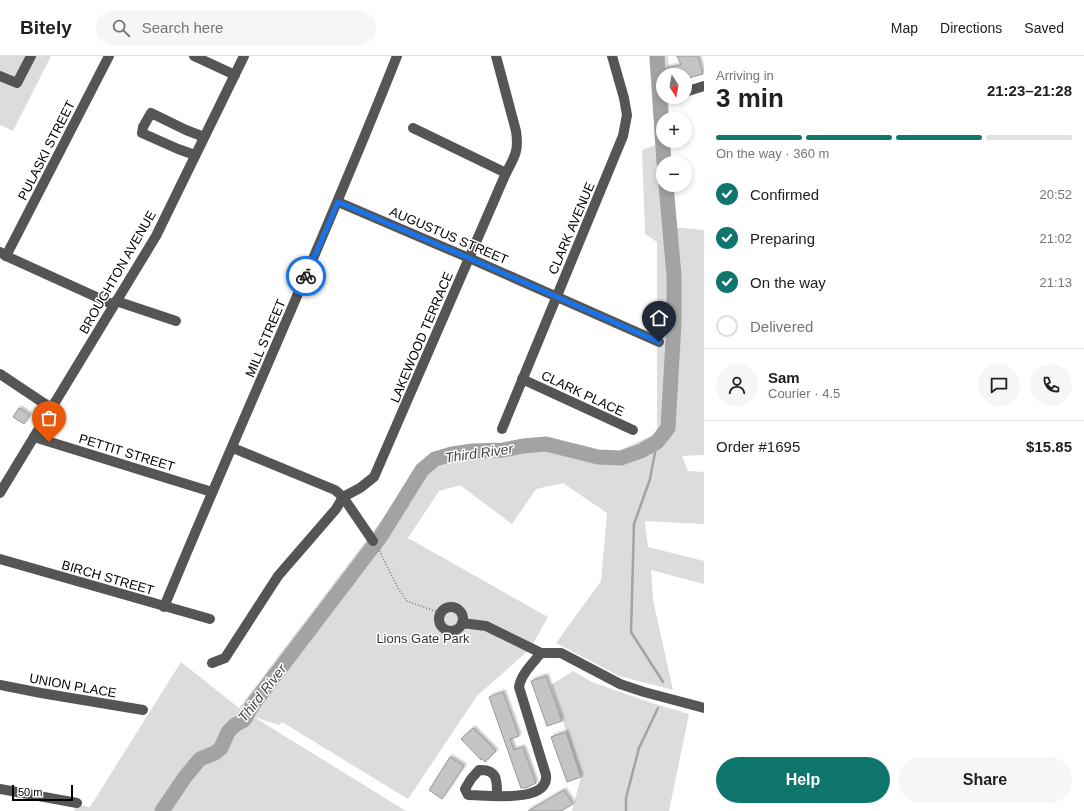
<!DOCTYPE html>
<meta charset="utf-8">
<style>
:root{--surface:#fff;--page:#f6f6f6;--text:#202124;--muted:#757577;--line:#e0e0e0;--accent:#0f766e}
body{margin:0;font-family:Helvetica,sans-serif;background:var(--page);color:var(--text);height:100vh;display:flex;flex-direction:column;font-size:15px;white-space:nowrap}
*{box-sizing:border-box;margin:0}
p{font-size:13px;color:var(--muted)}
.icon{flex:none;width:22px;height:22px;fill:none;stroke:currentColor;stroke-width:2;stroke-linecap:round;stroke-linejoin:round}
.map{position:relative;flex:1;overflow:hidden}
.side{display:flex;flex-direction:column;background:var(--surface);width:380px}
.side>*{flex:none}
.needle{width:26px;rotate:169deg}
.fabs{position:absolute;left:656px;top:12px;display:grid;gap:8px}
.fabs a{display:grid;place-items:center;width:36px;height:36px;border-radius:50%;background:var(--surface);box-shadow:0 2px 6px #0003;font-size:20px}
.scale{position:absolute;left:12px;bottom:10px;width:61px;box-sizing:border-box;padding-left:4px;border:2px solid #000;border-top:0;font-size:11px;line-height:14px;white-space:nowrap;color:#000;-webkit-text-stroke:3px #fff;paint-order:stroke}
.pin{position:absolute;display:grid;place-items:center;width:34px;height:34px;color:#fff;margin:-41px -17px;border-radius:50% 50% 50% 0;rotate:-45deg;box-shadow:0 0 4px #0007}
.pin .icon{rotate:45deg}
.courier{position:absolute;display:grid;place-items:center;width:40px;height:40px;margin:-20px;border:3px solid #1a73e8;border-radius:50%;background:#fff;color:#222;box-shadow:0 1px 5px #0007}
.headline em{font-style:normal;font-weight:800}
.headline div{display:flex;flex-direction:column-reverse}
.headline{display:flex;align-items:center;justify-content:space-between;height:68px;padding:0 12px}
h1{font-size:26px;font-weight:800;line-height:30px}
.bar{display:grid;grid-template-columns:repeat(4,1fr);gap:6px 4px;align-content:center;height:48px;padding:0 12px}
.bar i{height:5px;border-radius:3px;background:var(--line)}
.bar .on{background:var(--accent)}
.bar p{grid-column:span 4}
.line{display:flex;align-items:center;gap:10px;padding:0 12px;border-top:1px solid var(--line)}
.line div{flex:1}
.round{display:grid;place-items:center;flex:none;width:42px;height:42px;border-radius:21px;background:var(--page)}
ol{padding:0 12px;list-style:none}
li{display:flex;align-items:center;gap:12px;height:44px}
li p{margin-inline-start:auto}
li .icon{padding:4px;border-radius:50%;background:var(--accent);color:#fff;stroke-width:4}
li:last-child{color:var(--muted)}
li i{width:22px;height:22px;border:2px solid var(--line);border-radius:50%}
.button{display:flex;gap:8px;margin-top:auto;padding:8px 12px}
.button a{flex:1;height:46px;border-radius:24px;background:var(--accent);color:#fff;font-size:16px;font-weight:800;line-height:46px;text-align:center}
.button a+a{background:var(--page);color:var(--text)}
header{display:flex;align-items:center;gap:24px;box-sizing:border-box;height:56px;padding:0 20px;background:var(--surface);border-bottom:1px solid var(--line)}
header strong{font-size:19px}
nav{display:flex;gap:22px;margin-inline-start:auto;font-size:14px}
.search{width:280px;height:36px;background:var(--page);display:flex;align-items:center;gap:10px;box-sizing:border-box;padding:0 14px;border-radius:22px;color:var(--muted);font-size:15px}
main{display:flex;flex:1;min-height:0}
.map>svg:first-child{display:block}
.green{fill:#dcdcdc}
.lines{fill:none;stroke-linecap:round;stroke-linejoin:round}
.stream{stroke:#a3a3a3;stroke-width:2.5}
.river{stroke:#a3a3a3;stroke-width:15}
.building{fill:#c4c4c4;stroke:#999;filter:url(#shadow)}
.path{stroke:#777;stroke-width:1.5;stroke-dasharray:1 2;stroke-linecap:butt}
.minor{stroke:#555;stroke-width:10}
.done{stroke:#595959;stroke-width:4;stroke-dasharray:0 7.2}
.route{stroke:#1a73e8;stroke-width:5}
.labels{text-anchor:middle;stroke-width:3;stroke-linejoin:round;paint-order:stroke}
.street-label{font-size:13px;fill:#000;stroke:#fff}
.park-label{font-size:13px;fill:#333;stroke:#fff}
.water-label{font-size:14px;font-style:italic;fill:#444;stroke:#fff}
</style>
<header>
<strong>Bitely</strong>
<div class="search"><svg class="icon" aria-label="search" viewBox="0 0 24 24"><circle cx="10" cy="10" r="6"/><path d="M15 15l6 6"/></svg>Search here</div>
<nav><a>Map</a><a>Directions</a><a>Saved</a></nav>
</header>
<main>
<div class="map">
<svg width="704" height="755" viewBox="0 0 704 755">
<defs>
<filter id="shadow"><feDropShadow dx="2" dy="-2" stdDeviation="1" flood-color="#0004"/></filter>
</defs>
<rect width="100%" height="100%" fill="#fff"/>
<g class="green">
<polygon points="0,0 51,0 13,75 0,69"/>
<polygon points="649,0 668,0 669,19 663,19 663,41 669,41 669,63 663,63 663,85 670,85 670,107 663,107 663,129 671,129 671,171 704,174 704,399 682,400 688,415 704,416 704,468 645,465 648,491 704,505 704,528 651,514 653,544 673,634 619,620 556,587 601,525 607,457 563,427 536,433 512,468 460,429 439,435 408,482 548,561 530,593 477,640 408,743 282,666 279,669 254,661 406,755 74,755 77,749 90,751 181,606 239,652 431,399 542,381 612,398 657,377 657,186 645,178 642,94 656,89"/>
<polygon points="573,615 592,626 649,646 689,658 669,755 572,755 581,721 551,629"/>
</g>
<g class="lines">
<g class="stream">
<polyline points="657,386 650,423 634,468 631,576 663,626"/>
<polyline points="626,755 626,742 639,692 658,652"/>
</g>
<g class="river">
<polyline points="657,0 664,107"/>
<polyline points="162,755 185,721 200,703 215,697 221,692 228,676 235,669 244,664 254,647 381,480 422,414 435,403 452,398 473,395 503,394 523,390 546,388 598,401 621,402 641,395 657,386 668,372 674,267 674,220 666,129"/>
</g>
</g>
<g class="building">
<polygon points="677,0 698,0 703,18 685,23 685,19 667,19 666,12 681,9"/>
<polygon points="19,352 30,359 24,368 13,361"/>
<polygon points="546,620 562,665 547,670 531,625"/>
<polygon points="503,636 519,680 510,683 514,694 523,691 536,727 526,732 521,732 489,641"/>
<polygon points="473,672 496,695 485,706 482,702 481,704 461,683"/>
<polygon points="566,676 581,721 567,726 551,681"/>
<polygon points="450,701 464,710 442,743 429,734"/>
<polygon points="564,734 573,748 561,755 528,755"/>
</g>
<g class="lines">
<polyline class="path" points="378,492 399,534 407,545 440,557"/>
<g class="minor">
<polyline points="194,0 235,19"/>
<polyline points="0,20 17,27 31,0"/>
<polyline points="685,36 704,30"/>
<polyline points="413,72 506,117"/>
<polyline points="195,99 178,93 142,77 143,71 151,57 186,74 204,81"/>
<polyline points="338,146 469,202 659,286"/>
<polyline points="0,196 6,200 114,249"/>
<polyline points="6,200 109,0"/>
<polyline points="116,245 176,265"/>
<polyline points="0,318 51,352"/>
<polyline points="522,323 633,374"/>
<polyline points="502,373 623,80 627,59 624,42 612,0"/>
<polyline points="34,381 212,436"/>
<path d="M233,392L335,434L343,441L360,432L374,421L506,117C515,100 519,95 516,75L496,0"/>
<polyline points="0,437 156,180 244,0"/>
<polyline points="0,503 210,563"/>
<path d="M164,551C240,367 324,185 397,0"/>
<circle cx="451" cy="563" r="12"/>
<polyline points="462,567 486,570 541,597 561,597 620,628 644,636 704,652"/>
<polyline points="212,607 225,602 278,520 336,453 343,441 373,485"/>
<polyline points="0,629 41,637 143,654"/>
<polyline points="0,733 77,747"/>
<path d="M497,740C497,725 498,713 479,714L471,723L465,733L468,739C486,739 549,748 546,719L519,631C521,618 533,607 541,597"/>
</g>
</g>
<g class="lines">
<polyline class="done" points="49,386 212,436 233,392 306,220"/>
<polyline class="route" points="306,220 338,146 469,202 659,286"/>
</g>
<g class="labels">
<g class="street-label">
<text transform="translate(46 94) rotate(-63)" y="5">PULASKI STREET</text>
<text transform="translate(571 172) rotate(-67)" y="5">CLARK AVENUE</text>
<text transform="translate(449 179) rotate(23)" y="5">AUGUSTUS STREET</text>
<text transform="translate(117 216) rotate(-60)" y="5">BROUGHTON AVENUE</text>
<text transform="translate(421 281) rotate(-67)" y="5">LAKEWOOD TERRACE</text>
<text transform="translate(265 282) rotate(-67)" y="5">MILL STREET</text>
<text transform="translate(583 337) rotate(25)" y="5">CLARK PLACE</text>
<text transform="translate(127 396) rotate(17)" y="5">PETTIT STREET</text>
<text transform="translate(108 521) rotate(16)" y="5">BIRCH STREET</text>
<text transform="translate(73 629) rotate(10)" y="5">UNION PLACE</text>
</g>
<g class="park-label">
<text x="423" y="587">Lions Gate Park</text>
</g>
<g class="water-label">
<text transform="translate(479 397) rotate(-8)" y="5">Third River</text>
<text transform="translate(262 637) rotate(-52)" y="5">Third River</text>
</g>
</g>
</svg>
<div class="fabs">
<a><svg class="needle" viewBox="-14 -14 28 28"><path d="M0-13l5 13h-10z" fill="#e53935"/><path d="M0 13l5-13h-10z" fill="#757577"/></svg></a>
<a>+</a>
<a>−</a>
</div>
<div class="scale">50 m</div>
<div class="pin" style="left:49px;top:386px;background:#ea580c"><svg class="icon" aria-label="bag" viewBox="0 0 24 24"><path d="M5 8h14l-1 12H6zM9 8a3 3 0 0 1 6 0"/></svg></div>
<div class="pin" style="left:659px;top:286px;background:#1f2937"><svg class="icon" aria-label="home" viewBox="0 0 24 24"><path d="M3 11l9-7 9 7M6 9v11h12V9"/></svg></div>
<div class="courier" style="left:306px;top:220px"><svg class="icon" aria-label="bike" viewBox="0 0 24 24"><circle cx="6" cy="16" r="4"/><circle cx="18" cy="16" r="4"/><path d="M6 16l4-8h5l3 8M10 8l3 8H6M13 5h3"/></svg></div>
</div>
<section class="side">
<div class="headline"><div><h1>3 min</h1><p>Arriving in</p></div><em>21:23–21:28</em></div>
<div class="bar"><i class="on"></i><i class="on"></i><i class="on"></i><i></i><p>On the way · 360 m</p></div>
<ol>
<li><svg class="icon" aria-label="check" viewBox="0 0 24 24"><path d="M5 12l5 5 9-10"/></svg>Confirmed<p>20:52</p></li>
<li><svg class="icon" aria-label="check" viewBox="0 0 24 24"><path d="M5 12l5 5 9-10"/></svg>Preparing<p>21:02</p></li>
<li><svg class="icon" aria-label="check" viewBox="0 0 24 24"><path d="M5 12l5 5 9-10"/></svg>On the way<p>21:13</p></li>
<li><i></i>Delivered</li>
</ol>
<div class="line" style="height:72px"><a class="round"><svg class="icon" aria-label="person" viewBox="0 0 24 24"><circle cx="12" cy="8" r="4"/><path d="M4 21q1-7 8-7t8 7"/></svg></a><div><b>Sam</b><p>Courier · 4.5</p></div><a class="round"><svg class="icon" aria-label="chat" viewBox="0 0 24 24"><path d="M4 5h16v11H9l-5 4z"/></svg></a><a class="round"><svg class="icon" aria-label="phone" viewBox="0 0 24 24"><path d="M5 4h4l2 5-3 2q2 4 5 5l2-3 5 2v4C11 20 4 13 5 4z"/></svg></a></div>
<div class="line" style="height:52px"><div>Order #1695</div><b>$15.85</b></div>
<div class="button"><a>Help</a><a>Share</a></div>
</section>
</main>
